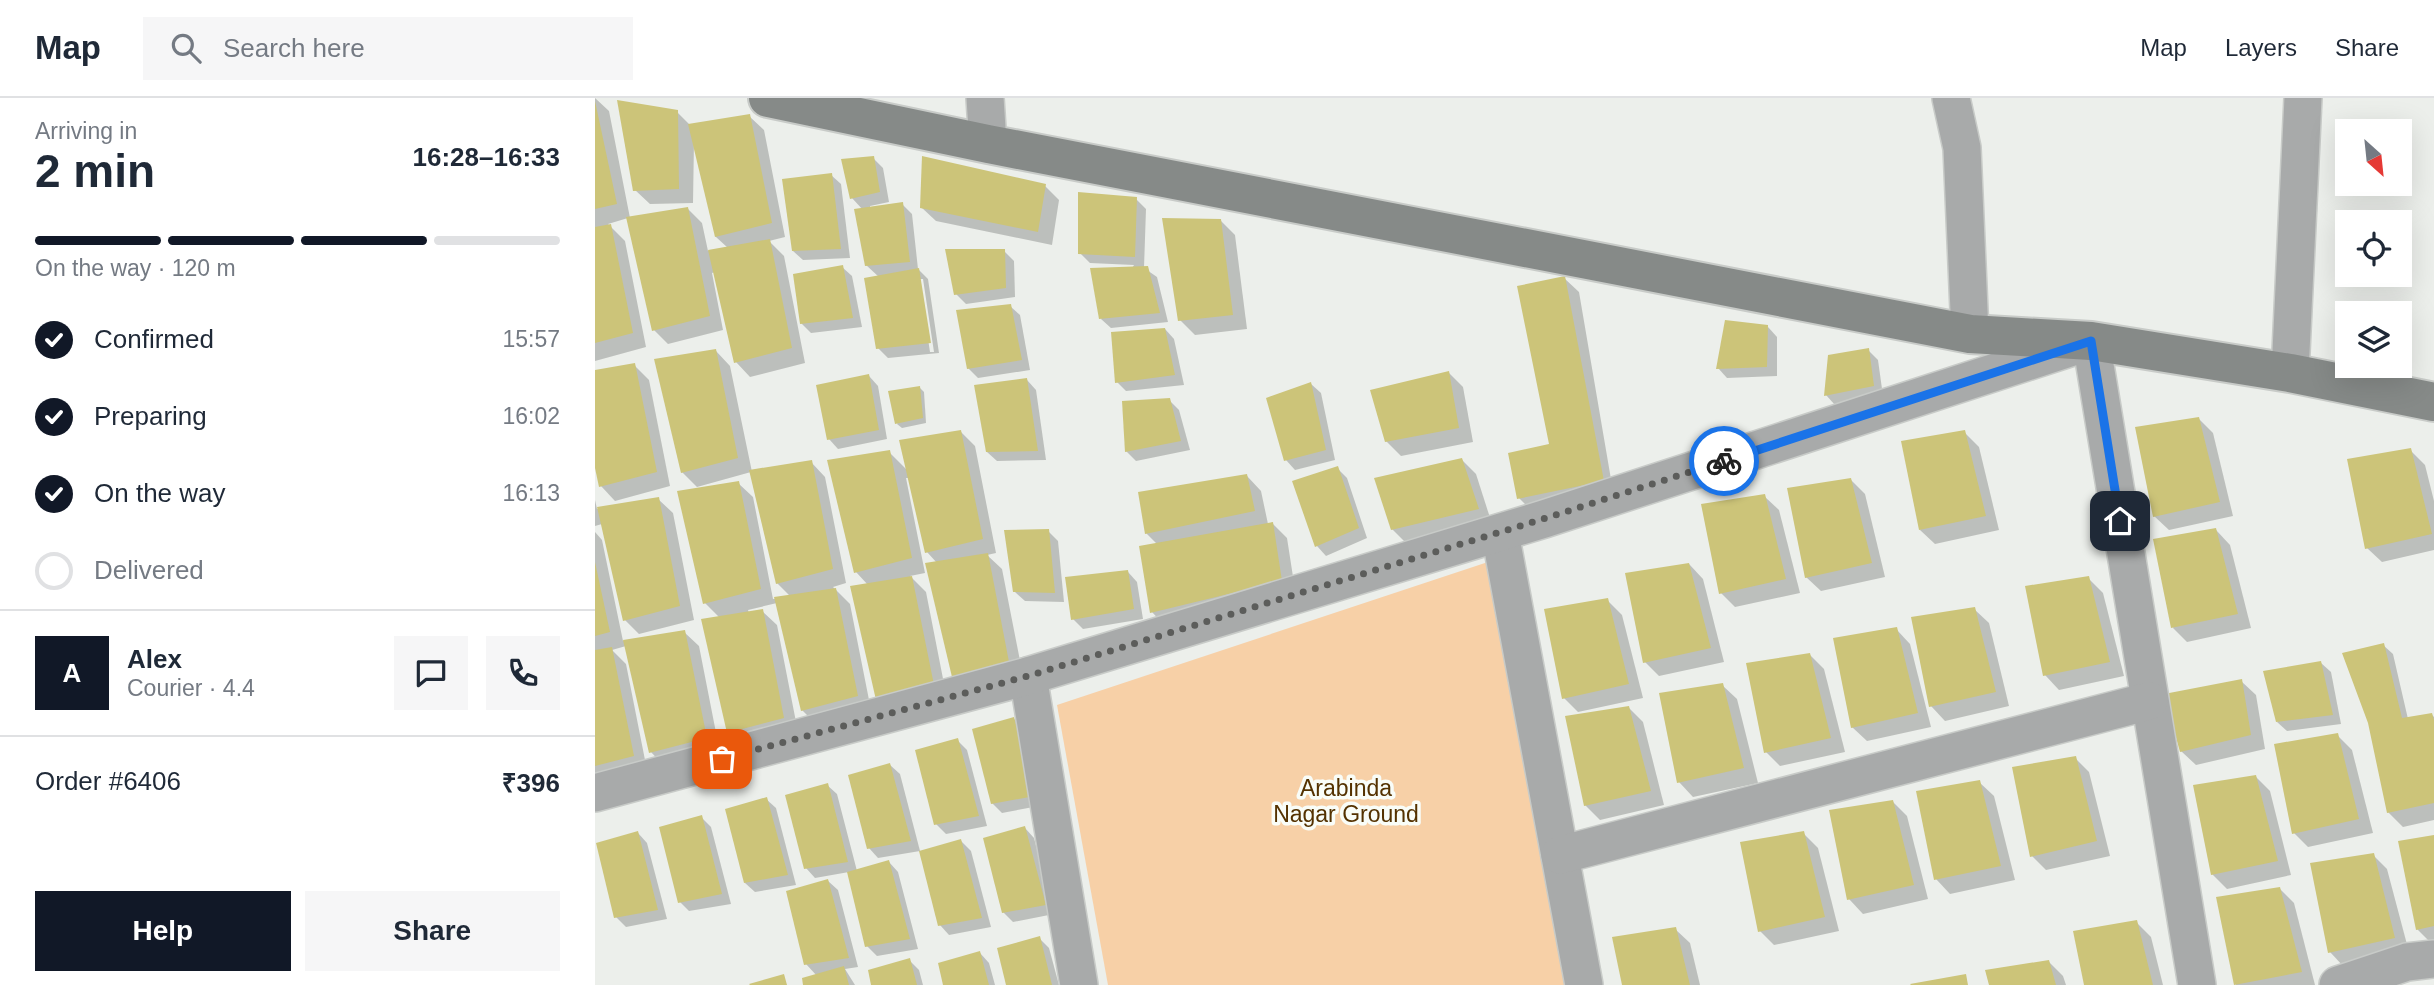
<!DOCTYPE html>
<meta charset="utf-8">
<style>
:root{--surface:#fff;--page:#f6f6f7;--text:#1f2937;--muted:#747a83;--line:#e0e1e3;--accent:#111827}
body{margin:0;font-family:Helvetica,sans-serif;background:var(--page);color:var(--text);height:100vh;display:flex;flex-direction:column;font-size:26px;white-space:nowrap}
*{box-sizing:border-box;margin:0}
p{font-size:23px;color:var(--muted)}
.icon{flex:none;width:38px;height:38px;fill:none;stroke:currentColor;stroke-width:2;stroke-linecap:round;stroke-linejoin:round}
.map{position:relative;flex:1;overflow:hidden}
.sheet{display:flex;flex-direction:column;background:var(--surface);width:595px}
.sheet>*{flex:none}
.needle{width:46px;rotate:153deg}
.buttons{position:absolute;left:1740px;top:21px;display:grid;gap:14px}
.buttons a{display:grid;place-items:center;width:77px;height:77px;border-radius:0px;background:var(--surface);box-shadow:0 7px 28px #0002;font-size:35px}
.pin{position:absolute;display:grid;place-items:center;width:60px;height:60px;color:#fff;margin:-30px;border-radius:14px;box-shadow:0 4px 10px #0006}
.courier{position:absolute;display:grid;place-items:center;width:70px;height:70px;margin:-35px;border:5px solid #1a73e8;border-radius:50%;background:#fff;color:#222;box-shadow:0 2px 9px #0007}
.summary em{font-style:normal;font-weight:800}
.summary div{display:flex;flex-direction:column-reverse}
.summary{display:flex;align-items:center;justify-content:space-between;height:119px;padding:0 35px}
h1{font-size:46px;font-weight:800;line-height:52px}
.bar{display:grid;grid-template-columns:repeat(4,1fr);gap:10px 7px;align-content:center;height:84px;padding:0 35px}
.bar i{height:9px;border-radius:5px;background:var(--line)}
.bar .active{background:var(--accent)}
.bar p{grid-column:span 4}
.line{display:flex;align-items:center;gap:18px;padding:0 35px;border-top:2px solid var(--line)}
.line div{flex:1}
.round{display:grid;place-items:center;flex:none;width:74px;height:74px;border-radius:0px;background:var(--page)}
ol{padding:0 35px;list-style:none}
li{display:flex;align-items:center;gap:21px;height:77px}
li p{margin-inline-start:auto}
li .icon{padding:7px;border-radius:50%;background:var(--accent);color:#fff;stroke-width:4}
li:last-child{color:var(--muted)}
li i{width:38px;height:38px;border:4px solid var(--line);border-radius:50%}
.cta{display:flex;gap:14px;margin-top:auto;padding:14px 35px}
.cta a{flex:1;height:80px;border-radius:0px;background:var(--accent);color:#fff;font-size:28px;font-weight:800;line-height:80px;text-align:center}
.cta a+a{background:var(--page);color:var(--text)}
header{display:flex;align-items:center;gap:42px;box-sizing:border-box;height:98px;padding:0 35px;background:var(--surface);border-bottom:2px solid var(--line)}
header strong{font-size:33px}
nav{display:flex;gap:38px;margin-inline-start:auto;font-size:24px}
.search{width:490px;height:63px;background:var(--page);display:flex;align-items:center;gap:18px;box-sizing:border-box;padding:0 24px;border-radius:0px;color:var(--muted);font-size:26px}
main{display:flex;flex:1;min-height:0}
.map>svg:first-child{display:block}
.green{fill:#f7d0a7}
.shadow{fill:#0003;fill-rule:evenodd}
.building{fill:#ccc479}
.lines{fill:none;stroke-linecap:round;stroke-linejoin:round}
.street-casing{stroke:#c8cbc8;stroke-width:40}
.secondary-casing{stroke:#c8cbc8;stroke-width:42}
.street{stroke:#a8aaaa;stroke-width:37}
.secondary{stroke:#868a88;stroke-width:38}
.done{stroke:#5c5d5b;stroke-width:7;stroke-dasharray:0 12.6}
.route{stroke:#1a73e8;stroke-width:9}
.labels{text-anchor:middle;stroke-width:7;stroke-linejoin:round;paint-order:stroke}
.park-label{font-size:23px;fill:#543201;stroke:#f9fdf8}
</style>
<header>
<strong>Map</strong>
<div class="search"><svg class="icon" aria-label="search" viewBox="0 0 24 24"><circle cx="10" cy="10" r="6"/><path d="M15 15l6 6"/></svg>Search here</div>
<nav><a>Map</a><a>Layers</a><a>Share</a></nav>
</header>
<main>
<section class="sheet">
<div class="summary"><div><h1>2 min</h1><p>Arriving in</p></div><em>16:28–16:33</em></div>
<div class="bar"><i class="active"></i><i class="active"></i><i class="active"></i><i></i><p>On the way · 120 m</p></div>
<ol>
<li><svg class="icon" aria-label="check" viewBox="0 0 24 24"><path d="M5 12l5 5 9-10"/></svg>Confirmed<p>15:57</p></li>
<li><svg class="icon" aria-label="check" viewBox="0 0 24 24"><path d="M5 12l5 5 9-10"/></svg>Preparing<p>16:02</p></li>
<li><svg class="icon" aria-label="check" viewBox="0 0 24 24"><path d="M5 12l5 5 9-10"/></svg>On the way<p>16:13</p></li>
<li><i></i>Delivered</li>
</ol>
<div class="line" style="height:126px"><b class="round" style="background:var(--accent);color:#fff">A</b><div><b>Alex</b><p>Courier · 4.4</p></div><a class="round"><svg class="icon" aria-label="chat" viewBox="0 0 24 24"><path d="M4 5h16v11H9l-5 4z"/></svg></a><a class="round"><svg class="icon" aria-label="phone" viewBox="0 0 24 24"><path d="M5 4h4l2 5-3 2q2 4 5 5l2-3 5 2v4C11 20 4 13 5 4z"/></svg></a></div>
<div class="line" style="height:91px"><div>Order #6406</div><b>₹396</b></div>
<div class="cta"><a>Help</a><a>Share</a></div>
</section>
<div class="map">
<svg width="1839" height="887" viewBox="0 0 1839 887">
<rect width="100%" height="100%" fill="#ecefeb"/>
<polygon class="green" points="896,463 971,887 513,887 462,607"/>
<g class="shadow">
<polygon points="0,0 14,13 35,120 93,111 107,125 113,153 133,150 121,139 99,43 98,105 55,106 40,92 82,14 96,28 154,18 169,32 190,139 174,143 189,158 210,265 155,279 141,264 120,174 117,175 128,232 73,246 59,232 33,120 13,126 30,143 51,249 0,263"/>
<path d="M278,60L288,70L294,104L275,108V111L307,106L317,116L323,171L333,181L344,255L293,260L283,250L284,179L271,167L268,112L257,100ZM324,181H328L339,254H335Z"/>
<polygon points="236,77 246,86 255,160 208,162 198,153"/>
<polygon points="450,88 464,102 457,147 341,123 326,109"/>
<polygon points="541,101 551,111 549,170 562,179 573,224 516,230 506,221 539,167 495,165 485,155"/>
<polygon points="626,123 640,137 652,231 600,237 585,222"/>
<polygon points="409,153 419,163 420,199 371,206 361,196"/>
<polygon points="247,169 257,178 267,229 216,235 206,225"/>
<polygon points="969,180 984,194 1018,393 934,410 924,400 954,348"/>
<polygon points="415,208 425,217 435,272 383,280 373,270"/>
<polygon points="1173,229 1182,239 1182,278 1132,280 1123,270"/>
<polygon points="570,231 579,241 589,287 531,293 522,284"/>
<polygon points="1273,252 1283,262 1288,298 1240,307 1231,297"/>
<polygon points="121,253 135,268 157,374 216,364 230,379 251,485 238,489 255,506 276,612 222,627 207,612 182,505 153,512 154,515 167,513 182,527 203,634 148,648 134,634 125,520 110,505 143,385 158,399 178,501 196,499 182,485 156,374 102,389 87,374"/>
<polygon points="39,267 54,282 75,388 20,403 6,388 0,362 0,274"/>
<polygon points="854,275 868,289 878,344 806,358 791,343"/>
<polygon points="274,278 283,288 292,341 243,351 234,341"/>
<polygon points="432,282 441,292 451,362 402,363 392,354"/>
<polygon points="716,286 726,295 740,362 700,372 691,362"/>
<polygon points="324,289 329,294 331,325 307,330 302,326"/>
<polygon points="574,302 584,312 595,352 541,363 531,353"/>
<polygon points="1603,320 1618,335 1638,418 1574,432 1559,418"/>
<polygon points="366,334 380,348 401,455 392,457 407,471 428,578 373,592 358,578 342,465 332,454 314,380 311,380 330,475 315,478 331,494 352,601 297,615 273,487 261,474 294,354 312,372"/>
<polygon points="1369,334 1384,349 1404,432 1340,446 1325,432"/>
<polygon points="1815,352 1830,367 1839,403 1839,452 1787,464 1772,450"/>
<polygon points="867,362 881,376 897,426 812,446 797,431"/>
<polygon points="742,370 752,380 772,440 731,458 722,448"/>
<polygon points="652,378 666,393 673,426 677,425 692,440 701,498 571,529 557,514 563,447 551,435"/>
<polygon points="1255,381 1270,396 1290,479 1226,493 1211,479"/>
<polygon points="1169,398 1184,412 1205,495 1140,509 1126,495"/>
<polygon points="63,401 78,415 99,522 44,536 30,522 7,426 0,428 0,402 2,411"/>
<polygon points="1621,432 1635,447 1656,530 1592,544 1578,530"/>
<polygon points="453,433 463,443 469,504 430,503 420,494"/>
<polygon points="0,434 7,442 28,543 89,534 104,548 125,655 70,669 56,654 31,548 17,552 31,566 52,672 0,685"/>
<polygon points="1094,466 1108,481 1129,564 1064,578 1050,564"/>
<polygon points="533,474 542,484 548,521 488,531 478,521"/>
<polygon points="1493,480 1508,495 1529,578 1464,592 1450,577"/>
<polygon points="1012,502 1027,517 1048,600 983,614 969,600"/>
<polygon points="1379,511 1394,525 1414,608 1350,623 1336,608"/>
<polygon points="1301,531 1315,546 1336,629 1272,643 1257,629"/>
<polygon points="1788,547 1798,556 1813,621 1837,617 1839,619 1839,722 1808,729 1793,714"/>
<polygon points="1214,556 1229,571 1250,654 1185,668 1171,654"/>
<polygon points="1726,565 1736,574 1746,626 1692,633 1682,624"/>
<polygon points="1646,583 1661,597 1670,651 1601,667 1586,653"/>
<polygon points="1127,587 1142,601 1163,685 1098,699 1084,684"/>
<polygon points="1034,610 1048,624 1069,707 1005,722 990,707"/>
<polygon points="419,621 428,631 449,707 407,715 397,705"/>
<polygon points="1742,637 1757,652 1778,735 1713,749 1699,735"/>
<polygon points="362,642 372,652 392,728 351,736 341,726"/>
<polygon points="1480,660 1494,674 1515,758 1451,772 1437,758"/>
<polygon points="295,667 305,676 325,753 283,760 274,750"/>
<polygon points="1661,679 1675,693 1696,777 1632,791 1617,776"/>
<polygon points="1384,684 1399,698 1420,782 1355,796 1341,781"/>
<polygon points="232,687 242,696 262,773 294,764 303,774 323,851 282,858 272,848 254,774 220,780 211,770"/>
<polygon points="171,701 181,710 201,787 160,794 150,785"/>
<polygon points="1298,704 1312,718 1333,801 1268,816 1254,801"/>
<polygon points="106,719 116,729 136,806 94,813 85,804"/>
<polygon points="430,730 439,740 459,816 418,824 408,814"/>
<polygon points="43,735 52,745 72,821 31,829 21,819"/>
<polygon points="1208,735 1223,750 1244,833 1179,847 1165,833"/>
<polygon points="1839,738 1839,845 1837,846 1822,831"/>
<polygon points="366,743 376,753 396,829 354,837 345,827"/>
<polygon points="1778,757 1792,771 1814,854 1749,869 1735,854"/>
<polygon points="233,783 243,792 263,869 250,871 260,887 210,887 209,881 222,878 211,866"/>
<polygon points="1685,791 1699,805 1720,887 1641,887 1624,800"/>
<polygon points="1541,824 1556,839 1568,887 1491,887 1480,834"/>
<polygon points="1080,831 1095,845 1105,887 1028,887 1019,841"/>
<polygon points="444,840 454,850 464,887 413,887 404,852"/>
<polygon points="385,855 394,865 400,887 350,887 345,866"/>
<polygon points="314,862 324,872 328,887 278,887 275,873"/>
<polygon points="1454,864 1468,878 1471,887 1395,887 1393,873"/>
</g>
<g class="building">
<polygon points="22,2 83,12 84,91 38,93"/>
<polygon points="0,3 22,106 0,111"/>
<polygon points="155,16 177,125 120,139 93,26"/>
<polygon points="279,58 285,94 255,101 246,61"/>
<polygon points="327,58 451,86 443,134 325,110"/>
<polygon points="237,75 246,151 197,153 187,81"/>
<polygon points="483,94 542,99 540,159 483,156"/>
<polygon points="308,104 315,164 270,168 259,111"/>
<polygon points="93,109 115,218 57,233 31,119"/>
<polygon points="567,120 626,121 638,217 583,223"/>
<polygon points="16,126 38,235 0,245 0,129"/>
<polygon points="175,141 197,250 139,265 113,152"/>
<polygon points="350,151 410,151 411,190 359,197"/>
<polygon points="248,167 258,220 205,226 198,176"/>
<polygon points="553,168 565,215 504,221 495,170"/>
<polygon points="324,170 336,245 281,251 269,180"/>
<polygon points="970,178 1009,383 922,401 913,355 954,346 922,188"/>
<polygon points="416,206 427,262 372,271 361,212"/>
<polygon points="1130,222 1173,227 1172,269 1121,271"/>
<polygon points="570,230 580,277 520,285 516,234"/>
<polygon points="1274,250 1279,288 1229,298 1233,257"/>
<polygon points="121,251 143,360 86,375 59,261"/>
<polygon points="40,265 62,374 4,389 0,370 0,272"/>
<polygon points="854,273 864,330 790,344 775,292"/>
<polygon points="274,276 284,332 232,342 221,287"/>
<polygon points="432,280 443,353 391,354 379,287"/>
<polygon points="716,284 731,352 689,363 671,300"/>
<polygon points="325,288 328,320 300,326 293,293"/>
<polygon points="575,300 586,343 530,354 527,303"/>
<polygon points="1604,319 1625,404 1558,419 1540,329"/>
<polygon points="366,332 388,441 330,455 304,342"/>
<polygon points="1370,332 1391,418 1324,432 1306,343"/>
<polygon points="1816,350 1837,436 1770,451 1752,361"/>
<polygon points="295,352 317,460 259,475 232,362"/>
<polygon points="867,360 884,411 796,432 779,380"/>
<polygon points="217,362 238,471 181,486 154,372"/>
<polygon points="743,368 764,430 720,449 697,383"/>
<polygon points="652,376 660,413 550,436 543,394"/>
<polygon points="1256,380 1277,465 1210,480 1192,390"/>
<polygon points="144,383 166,491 108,506 82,393"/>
<polygon points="1170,396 1191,481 1124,496 1106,406"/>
<polygon points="64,399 85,508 28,523 2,409"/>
<polygon points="678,424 687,483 555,515 544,448"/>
<polygon points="1621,430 1643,516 1576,530 1558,441"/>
<polygon points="454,431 460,495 418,494 409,432"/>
<polygon points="393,455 414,564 357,579 330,465"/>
<polygon points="0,464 15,534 0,538"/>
<polygon points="1094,465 1116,550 1048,565 1030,475"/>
<polygon points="533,472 539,511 476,522 470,479"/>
<polygon points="317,478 339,587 281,602 255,488"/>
<polygon points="1494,478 1515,564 1448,578 1430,488"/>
<polygon points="241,490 263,598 206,613 179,499"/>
<polygon points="1013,500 1034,586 967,601 949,511"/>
<polygon points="1380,509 1401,594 1334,609 1316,519"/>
<polygon points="168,511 189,620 132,635 106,521"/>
<polygon points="1302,529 1323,615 1256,630 1238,540"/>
<polygon points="90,532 112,640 54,655 28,542"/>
<polygon points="1789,545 1807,620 1837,615 1839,622 1839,705 1792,715 1773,625 1747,555"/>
<polygon points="17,549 39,658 0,668 0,552"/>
<polygon points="1215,555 1236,640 1169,655 1151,565"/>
<polygon points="1726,563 1738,617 1681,624 1668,573"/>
<polygon points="1647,581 1656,637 1585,654 1569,596"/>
<polygon points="1128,585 1149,670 1082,685 1064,595"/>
<polygon points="1034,608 1056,693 989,708 970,618"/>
<polygon points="419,619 440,698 396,706 377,631"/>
<polygon points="1743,635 1764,721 1697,736 1679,646"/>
<polygon points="363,640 384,718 339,727 320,652"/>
<polygon points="1481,658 1502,743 1435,759 1417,669"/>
<polygon points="295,665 316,743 272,751 253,677"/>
<polygon points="1661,677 1683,763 1616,777 1598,687"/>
<polygon points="1385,682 1406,768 1339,782 1321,693"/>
<polygon points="233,685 253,764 209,771 190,697"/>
<polygon points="172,699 193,777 149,785 130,711"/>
<polygon points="1298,702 1319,787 1252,802 1234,712"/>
<polygon points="107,717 127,796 83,805 64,729"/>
<polygon points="430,728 451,807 407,815 388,740"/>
<polygon points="43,733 63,812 19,820 1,745"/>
<polygon points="1209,733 1230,819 1163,834 1145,744"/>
<polygon points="1839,737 1839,828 1821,832 1803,743"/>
<polygon points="366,741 387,820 343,828 324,753"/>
<polygon points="1779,755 1800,840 1733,855 1715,765"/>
<polygon points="294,762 315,841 270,849 252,774"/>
<polygon points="233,781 254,860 209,867 191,793"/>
<polygon points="1685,789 1707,874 1639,887 1621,799"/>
<polygon points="1542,822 1558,887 1489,887 1478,833"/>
<polygon points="1081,829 1095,887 1027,887 1017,839"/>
<polygon points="445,838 457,887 411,887 402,850"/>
<polygon points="385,853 394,887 348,887 343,865"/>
<polygon points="315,860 322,887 276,887 273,872"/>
<polygon points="1454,862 1461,887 1394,887 1390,872"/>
<polygon points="249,868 254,887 208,887 207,880"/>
<polygon points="189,876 192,887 155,887 154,886"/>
<polygon points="1371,876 1373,887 1316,887 1315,886"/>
</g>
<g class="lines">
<defs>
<g id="street">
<polyline points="390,0 393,46"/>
<polyline points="1356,0 1367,50 1375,236"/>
<polyline points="1695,275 1708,0"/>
<polyline points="905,435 989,887"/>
<polyline points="433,578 484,887"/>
<polyline points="0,695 433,578 949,421 1496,243 1602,887"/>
<polyline points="965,757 1554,603"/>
<polyline points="1743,887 1812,864 1839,861"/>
</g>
<polyline id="secondary" points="173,0 393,46 1375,236 1496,243 1695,275 1839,304"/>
</defs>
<use href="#street" class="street-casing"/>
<use href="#secondary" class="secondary-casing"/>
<use href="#street" class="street"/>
<use href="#secondary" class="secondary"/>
</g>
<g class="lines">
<polyline class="done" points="127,661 433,578 948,421 1129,363"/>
<polyline class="route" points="1129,363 1496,243 1525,423"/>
</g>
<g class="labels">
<g class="park-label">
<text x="751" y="698">Arabinda<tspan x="751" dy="26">Nagar Ground</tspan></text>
</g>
</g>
</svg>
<div class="buttons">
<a><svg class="needle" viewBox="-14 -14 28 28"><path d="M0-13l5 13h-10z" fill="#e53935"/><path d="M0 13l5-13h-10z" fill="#747a83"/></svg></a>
<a><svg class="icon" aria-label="locate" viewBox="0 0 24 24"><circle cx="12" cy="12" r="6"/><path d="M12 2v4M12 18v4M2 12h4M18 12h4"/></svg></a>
<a><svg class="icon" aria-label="layers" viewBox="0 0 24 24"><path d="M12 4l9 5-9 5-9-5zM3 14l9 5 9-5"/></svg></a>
</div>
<div class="pin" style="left:127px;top:661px;background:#ea580c"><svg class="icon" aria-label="bag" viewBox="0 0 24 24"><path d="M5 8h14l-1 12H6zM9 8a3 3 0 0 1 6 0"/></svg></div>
<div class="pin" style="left:1525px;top:423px;background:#1f2937"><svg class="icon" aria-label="home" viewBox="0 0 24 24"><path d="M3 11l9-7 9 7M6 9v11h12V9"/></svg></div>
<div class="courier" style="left:1129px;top:363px"><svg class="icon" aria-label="bike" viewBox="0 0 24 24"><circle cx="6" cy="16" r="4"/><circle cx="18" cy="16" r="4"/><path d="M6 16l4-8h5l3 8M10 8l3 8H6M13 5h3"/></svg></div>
</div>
</main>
